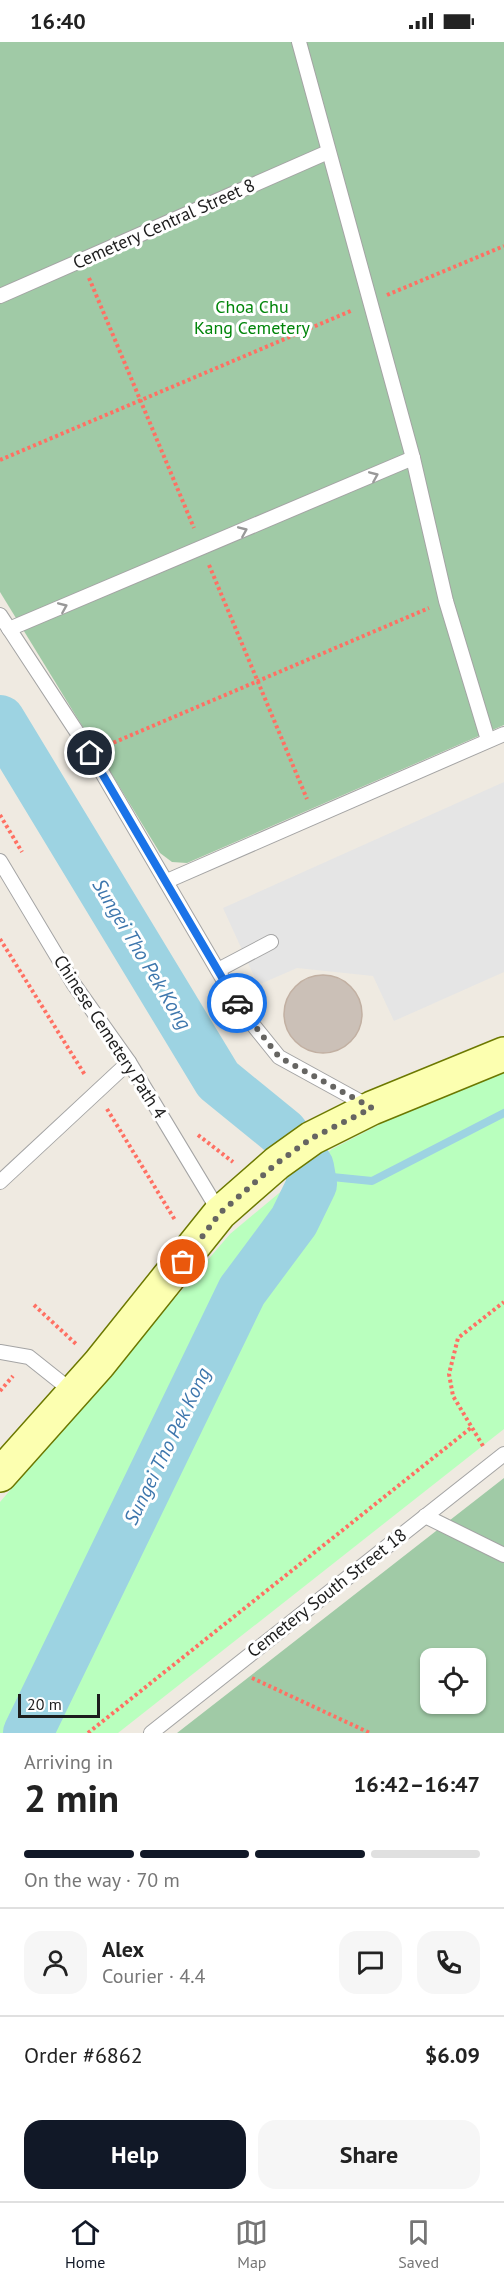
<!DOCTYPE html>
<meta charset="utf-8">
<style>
:root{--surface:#fff;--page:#f6f6f6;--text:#222;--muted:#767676;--line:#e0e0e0;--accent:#111827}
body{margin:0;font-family:"PT Sans",sans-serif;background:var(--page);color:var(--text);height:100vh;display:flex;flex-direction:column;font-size:22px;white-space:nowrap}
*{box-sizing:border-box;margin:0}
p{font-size:20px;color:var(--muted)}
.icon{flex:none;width:33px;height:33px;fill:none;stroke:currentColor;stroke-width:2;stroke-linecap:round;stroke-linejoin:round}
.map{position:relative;height:1691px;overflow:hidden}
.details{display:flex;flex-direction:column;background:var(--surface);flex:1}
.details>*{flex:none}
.tools{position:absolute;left:420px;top:1606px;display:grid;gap:12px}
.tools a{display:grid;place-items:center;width:66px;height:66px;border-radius:12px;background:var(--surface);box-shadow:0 2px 4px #0004;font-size:30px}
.scale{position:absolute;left:18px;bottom:15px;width:82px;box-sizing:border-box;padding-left:6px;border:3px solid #1d1d1d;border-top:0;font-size:16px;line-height:21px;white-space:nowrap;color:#1d1d1d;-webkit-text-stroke:4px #fff;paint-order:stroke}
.pin{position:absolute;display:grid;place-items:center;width:51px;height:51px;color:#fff;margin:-26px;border:3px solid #fff;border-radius:50%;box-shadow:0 2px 6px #0007}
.courier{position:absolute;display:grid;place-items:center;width:60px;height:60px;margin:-30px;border:4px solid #1a73e8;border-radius:50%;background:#fff;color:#222;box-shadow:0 2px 8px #0007}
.summary em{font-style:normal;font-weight:700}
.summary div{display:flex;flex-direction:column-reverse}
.summary{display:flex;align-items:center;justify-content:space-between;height:102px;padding:0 24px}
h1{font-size:39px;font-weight:700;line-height:45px}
.bar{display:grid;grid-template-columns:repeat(4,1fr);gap:9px 6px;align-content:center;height:72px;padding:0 24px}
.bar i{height:8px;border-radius:4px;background:var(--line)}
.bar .on{background:var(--accent)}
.bar p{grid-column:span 4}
.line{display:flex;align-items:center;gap:15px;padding:0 24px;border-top:2px solid var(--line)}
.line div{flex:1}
.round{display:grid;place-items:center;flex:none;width:63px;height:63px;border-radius:18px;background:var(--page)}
.primary-button{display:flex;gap:12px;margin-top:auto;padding:12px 24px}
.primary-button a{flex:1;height:69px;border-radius:18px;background:var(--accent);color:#fff;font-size:24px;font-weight:700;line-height:69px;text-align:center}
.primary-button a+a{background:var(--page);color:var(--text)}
.status{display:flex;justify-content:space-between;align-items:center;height:42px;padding:0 30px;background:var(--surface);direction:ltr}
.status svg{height:16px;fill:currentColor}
.dock{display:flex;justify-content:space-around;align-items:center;height:84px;border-top:2px solid var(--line);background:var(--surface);font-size:16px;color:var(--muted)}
.dock a{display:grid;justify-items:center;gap:3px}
.dock .on{color:var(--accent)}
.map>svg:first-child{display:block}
.cemetery{fill:#a0caa6;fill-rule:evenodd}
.park{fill:#b9ffbe}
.parking{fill:#e5e5e5}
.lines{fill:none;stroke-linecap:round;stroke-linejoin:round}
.stream{stroke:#9dd3e2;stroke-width:8}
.river{stroke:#9dd3e2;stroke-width:50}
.building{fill:#cbc0b7;stroke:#c2b0a2;stroke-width:1.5}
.lane-casing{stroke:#a4a4a4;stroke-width:16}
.secondary-casing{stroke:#6c7800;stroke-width:36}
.path{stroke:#ff7063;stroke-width:4;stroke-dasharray:3 3;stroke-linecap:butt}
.lane{stroke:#fff;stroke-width:14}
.secondary{stroke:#fcffb0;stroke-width:33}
.oneway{stroke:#999}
.done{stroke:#666562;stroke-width:6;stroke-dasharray:0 10.8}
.route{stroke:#1a73e8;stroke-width:8}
.labels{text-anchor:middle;stroke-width:6;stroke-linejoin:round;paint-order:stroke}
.street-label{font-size:18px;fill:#1d1d1d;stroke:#fff}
.park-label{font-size:18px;fill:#01850a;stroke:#fff}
.water-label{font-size:20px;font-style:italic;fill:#3e77ad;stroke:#fff}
</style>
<div class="status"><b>16:40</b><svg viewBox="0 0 49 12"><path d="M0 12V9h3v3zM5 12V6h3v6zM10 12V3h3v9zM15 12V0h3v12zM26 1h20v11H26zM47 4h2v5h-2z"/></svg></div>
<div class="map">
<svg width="504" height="1691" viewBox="0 0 504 1691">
<rect width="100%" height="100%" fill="#efeae1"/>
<g class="cemetery">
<polygon points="0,0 504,0 504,683 187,821 172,820 160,811 0,550"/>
<path d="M504,1436V1691H177ZM430,1617H476V1662H430Z"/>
</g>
<polygon class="park" points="504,1030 504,1387 118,1691 0,1691 0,1460 230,1192 332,1107 392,1076"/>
<polygon class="parking" points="504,740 504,930 394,979 373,934 297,926 258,943 223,866"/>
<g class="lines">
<polyline class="stream" points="309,1125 332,1135 372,1139 504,1071"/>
<polyline class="river" points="0,678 218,1038 283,1091 309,1125 312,1142 294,1179 242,1249 28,1691"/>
</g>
<circle class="building" cx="323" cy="972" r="39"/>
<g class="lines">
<defs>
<g id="lane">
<polyline points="299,0 413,416 446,559 488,698"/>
<polyline points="0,254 328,110"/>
<polyline points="0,573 90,710 241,968 279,1015 370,1065"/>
<polyline points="9,587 413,416"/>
<polyline points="0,819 73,941 129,1020 220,1171"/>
<polyline points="167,839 504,692"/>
<polyline points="218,928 271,900"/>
<polyline points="0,1140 129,1020"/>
<polyline points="0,1310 29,1315 73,1350"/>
<polyline points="425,1474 504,1513"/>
<polyline points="151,1691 504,1412"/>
</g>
<polyline id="secondary" points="0,1433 99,1322 220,1171 277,1121 312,1096 372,1066 504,1012"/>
</defs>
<use href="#lane" class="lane-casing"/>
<use href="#secondary" class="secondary-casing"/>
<g class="path">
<polyline points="89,236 194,486"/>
<polyline points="387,253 504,204"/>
<polyline points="0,418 353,268"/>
<polyline points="209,523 307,757"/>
<polyline points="108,703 429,566"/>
<polyline points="0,773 22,810"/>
<polyline points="0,897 85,1033"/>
<polyline points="107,1067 175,1178"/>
<polyline points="198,1093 233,1120"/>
<polyline points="34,1263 76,1302"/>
<polyline points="0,1349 13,1334"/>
<polyline points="483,1404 453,1354 449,1332 458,1296 504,1260"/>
<polyline points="252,1636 370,1691"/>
<polyline points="88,1691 472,1385"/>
</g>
<use href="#lane" class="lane"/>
<use href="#secondary" class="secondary"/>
</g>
<defs><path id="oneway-chevron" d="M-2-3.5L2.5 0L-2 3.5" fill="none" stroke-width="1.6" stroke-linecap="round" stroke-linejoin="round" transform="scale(1.5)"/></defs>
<g class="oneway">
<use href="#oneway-chevron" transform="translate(374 434) rotate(-23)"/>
<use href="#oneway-chevron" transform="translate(243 489) rotate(-23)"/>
<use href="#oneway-chevron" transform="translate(63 565) rotate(-23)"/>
</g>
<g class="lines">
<polyline class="done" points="183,1220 220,1171 277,1121 312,1096 372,1066 279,1015 237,961"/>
<polyline class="route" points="90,711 237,961"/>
</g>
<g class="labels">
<g class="street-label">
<text transform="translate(164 182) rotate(-24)" y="6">Cemetery Central Street 8</text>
<text transform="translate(110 995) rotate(57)" y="6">Chinese Cemetery Path 4</text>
<text transform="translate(327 1551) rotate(-38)" y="6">Cemetery South Street 18</text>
</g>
<g class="park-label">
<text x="252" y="271">Choa Chu<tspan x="252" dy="21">Kang Cemetery</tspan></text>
</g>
<g class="water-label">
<text transform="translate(142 912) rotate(59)" y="7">Sungei Tho Pek Kong</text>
<text transform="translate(167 1404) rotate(-64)" y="7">Sungei Tho Pek Kong</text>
</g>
</g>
</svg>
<div class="tools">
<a><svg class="icon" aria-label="locate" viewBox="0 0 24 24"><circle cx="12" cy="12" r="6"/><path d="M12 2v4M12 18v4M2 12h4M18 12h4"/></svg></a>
</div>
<div class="scale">20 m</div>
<div class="pin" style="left:183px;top:1220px;background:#ea580c"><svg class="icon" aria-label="bag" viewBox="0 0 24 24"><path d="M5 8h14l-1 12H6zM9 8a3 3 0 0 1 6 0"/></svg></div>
<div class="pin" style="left:90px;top:711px;background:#1f2937"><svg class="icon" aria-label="home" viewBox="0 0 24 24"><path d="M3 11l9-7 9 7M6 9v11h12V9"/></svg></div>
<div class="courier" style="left:237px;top:961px"><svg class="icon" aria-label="car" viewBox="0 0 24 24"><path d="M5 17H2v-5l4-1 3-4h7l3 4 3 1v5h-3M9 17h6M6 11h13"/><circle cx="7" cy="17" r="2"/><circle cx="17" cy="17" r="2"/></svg></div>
</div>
<section class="details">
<div class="summary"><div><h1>2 min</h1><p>Arriving in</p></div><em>16:42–16:47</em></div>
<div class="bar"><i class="on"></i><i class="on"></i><i class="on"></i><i></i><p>On the way · 70 m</p></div>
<div class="line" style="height:108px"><a class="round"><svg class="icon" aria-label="person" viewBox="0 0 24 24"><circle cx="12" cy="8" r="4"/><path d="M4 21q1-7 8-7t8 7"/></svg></a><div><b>Alex</b><p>Courier · 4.4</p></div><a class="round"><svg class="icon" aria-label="chat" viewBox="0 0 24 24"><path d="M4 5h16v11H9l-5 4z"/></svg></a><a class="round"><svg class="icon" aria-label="phone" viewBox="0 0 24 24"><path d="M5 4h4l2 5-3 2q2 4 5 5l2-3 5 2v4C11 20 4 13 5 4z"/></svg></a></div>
<div class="line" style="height:78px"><div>Order #6862</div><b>$6.09</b></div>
<div class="primary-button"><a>Help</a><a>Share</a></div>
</section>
<nav class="dock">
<a class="on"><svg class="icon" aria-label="home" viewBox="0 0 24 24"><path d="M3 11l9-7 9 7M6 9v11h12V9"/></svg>Home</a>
<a><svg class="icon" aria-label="map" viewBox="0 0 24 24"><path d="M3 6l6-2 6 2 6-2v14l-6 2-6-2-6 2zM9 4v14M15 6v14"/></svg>Map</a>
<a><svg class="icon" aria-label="saved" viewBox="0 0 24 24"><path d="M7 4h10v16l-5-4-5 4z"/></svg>Saved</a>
</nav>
